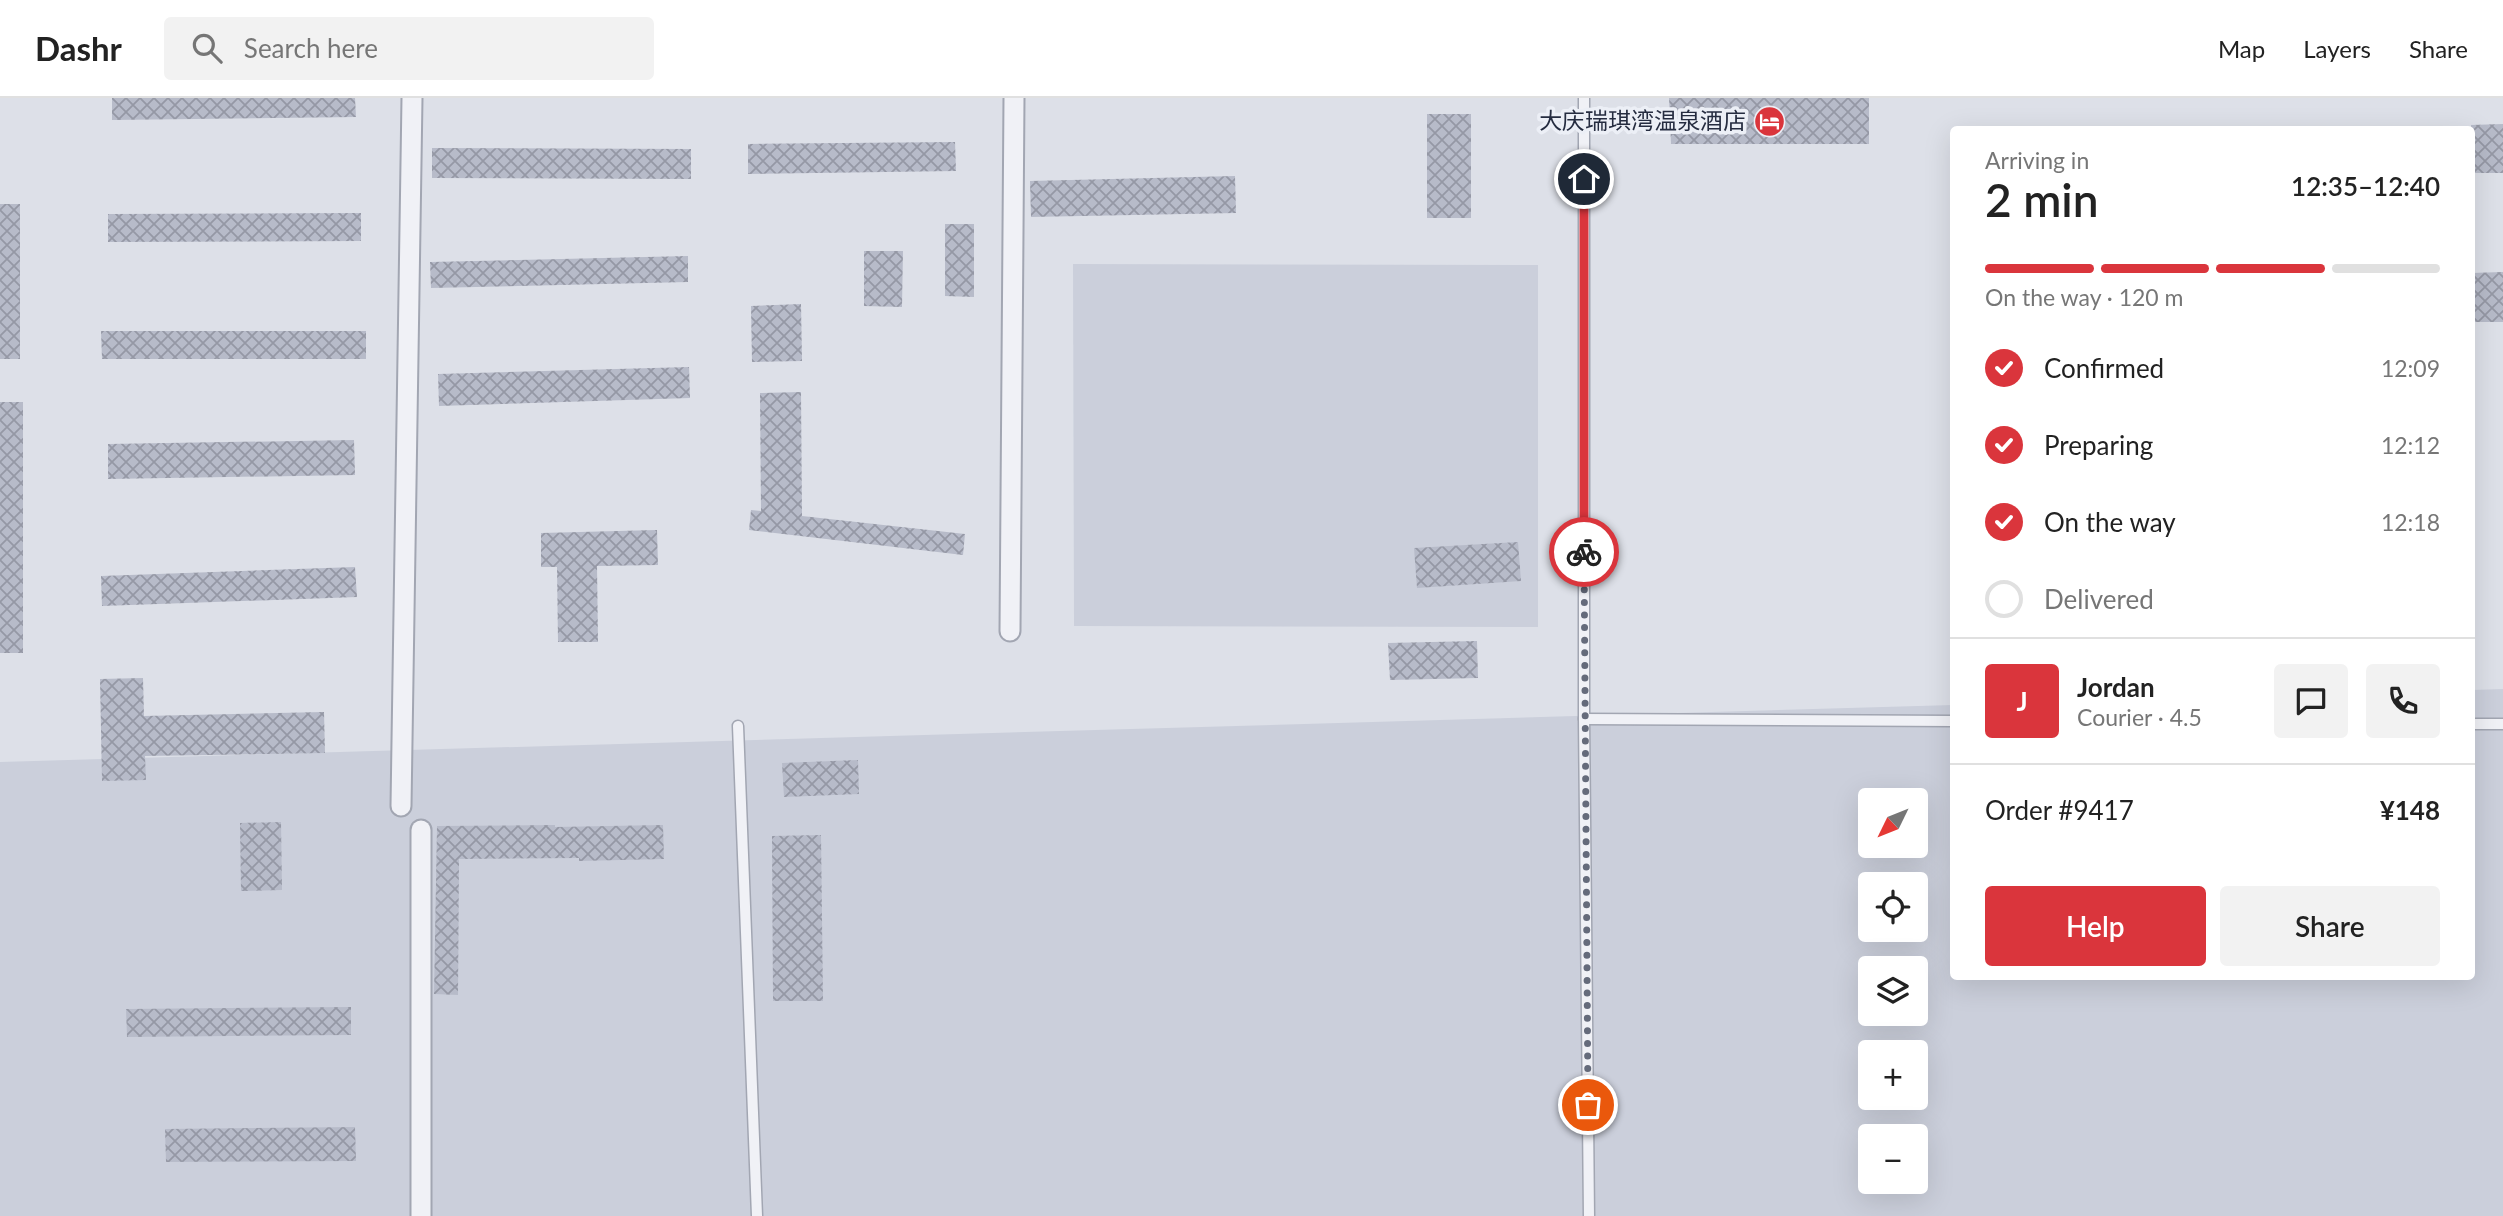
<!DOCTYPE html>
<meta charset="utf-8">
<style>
:root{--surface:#fff;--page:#f2f2f2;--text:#222;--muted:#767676;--line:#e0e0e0;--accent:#da353c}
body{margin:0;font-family:Lato,"Noto Sans SC",sans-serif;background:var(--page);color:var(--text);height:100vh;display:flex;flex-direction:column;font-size:26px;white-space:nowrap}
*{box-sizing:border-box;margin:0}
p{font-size:23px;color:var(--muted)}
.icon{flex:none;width:38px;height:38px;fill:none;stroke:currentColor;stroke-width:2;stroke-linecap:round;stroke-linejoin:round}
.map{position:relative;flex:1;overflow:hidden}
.sheet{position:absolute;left:1950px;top:28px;width:525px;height:854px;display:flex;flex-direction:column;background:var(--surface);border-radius:7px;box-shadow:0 7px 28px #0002}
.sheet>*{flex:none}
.needle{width:46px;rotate:227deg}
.controls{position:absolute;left:1858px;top:690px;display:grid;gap:14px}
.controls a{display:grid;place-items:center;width:70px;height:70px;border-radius:7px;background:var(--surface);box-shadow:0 7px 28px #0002;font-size:35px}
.pin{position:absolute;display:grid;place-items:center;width:60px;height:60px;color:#fff;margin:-30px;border:4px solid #fff;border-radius:50%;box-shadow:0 2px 7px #0007}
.courier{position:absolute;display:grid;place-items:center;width:70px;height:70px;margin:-35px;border:5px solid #da353c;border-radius:50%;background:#fff;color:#222;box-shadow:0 2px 9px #0007}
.overview em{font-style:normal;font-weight:600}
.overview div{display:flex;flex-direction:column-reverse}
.overview{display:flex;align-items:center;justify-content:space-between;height:119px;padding:0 35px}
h1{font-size:46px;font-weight:600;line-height:52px}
.bar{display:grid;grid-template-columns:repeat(4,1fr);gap:10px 7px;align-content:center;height:84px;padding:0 35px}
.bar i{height:9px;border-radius:5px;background:var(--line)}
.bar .active{background:var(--accent)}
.bar p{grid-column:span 4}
.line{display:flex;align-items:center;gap:18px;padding:0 35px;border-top:2px solid var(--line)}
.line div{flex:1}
.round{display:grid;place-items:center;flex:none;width:74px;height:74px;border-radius:7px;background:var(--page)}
ol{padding:0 35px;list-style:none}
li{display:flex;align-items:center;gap:21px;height:77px}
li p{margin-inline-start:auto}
li .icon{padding:7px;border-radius:50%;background:var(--accent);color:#fff;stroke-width:4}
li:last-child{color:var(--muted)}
li i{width:38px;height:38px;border:4px solid var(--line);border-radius:50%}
.action{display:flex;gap:14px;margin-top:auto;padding:14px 35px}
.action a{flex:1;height:80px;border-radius:7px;background:var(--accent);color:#fff;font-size:28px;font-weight:600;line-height:80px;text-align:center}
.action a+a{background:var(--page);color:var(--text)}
header{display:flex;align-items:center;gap:42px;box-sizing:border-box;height:98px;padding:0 35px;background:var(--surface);border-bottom:2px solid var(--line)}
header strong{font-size:33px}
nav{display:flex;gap:38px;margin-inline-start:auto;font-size:24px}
.search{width:490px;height:63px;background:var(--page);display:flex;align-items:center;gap:18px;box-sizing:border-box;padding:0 24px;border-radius:7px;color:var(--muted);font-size:26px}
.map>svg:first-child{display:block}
.built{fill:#cbcfdb;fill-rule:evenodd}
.building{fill:url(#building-cross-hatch)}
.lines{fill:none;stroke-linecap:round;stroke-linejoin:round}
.lane-casing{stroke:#a2a6b2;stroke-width:13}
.street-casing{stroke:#a2a6b2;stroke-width:23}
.lane{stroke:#f0f1f6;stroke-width:10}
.street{stroke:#f0f1f6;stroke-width:19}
.done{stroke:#656b7b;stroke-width:7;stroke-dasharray:0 12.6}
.route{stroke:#da353c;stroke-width:9}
.labels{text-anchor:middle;stroke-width:7;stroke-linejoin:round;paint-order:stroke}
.poi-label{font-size:23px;fill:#252c40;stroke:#eceff6;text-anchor:end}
</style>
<header>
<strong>Dashr</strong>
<div class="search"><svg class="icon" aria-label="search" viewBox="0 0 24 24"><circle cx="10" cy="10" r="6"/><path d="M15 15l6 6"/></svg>Search here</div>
<nav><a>Map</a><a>Layers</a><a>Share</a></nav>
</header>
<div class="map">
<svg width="2503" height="1118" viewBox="0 0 2503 1118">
<defs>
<pattern id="building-cross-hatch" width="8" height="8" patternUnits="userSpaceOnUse" patternTransform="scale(1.75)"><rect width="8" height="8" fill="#b7bbc9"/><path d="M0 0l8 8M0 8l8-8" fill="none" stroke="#9598a5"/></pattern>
</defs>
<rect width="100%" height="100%" fill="#dde0e8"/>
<g class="built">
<polygon points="1073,166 1538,167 1538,529 1074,528"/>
<path d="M2503,591V1118H0V664L1953,607V878H2471V592ZM1871,702H1916V747H1871ZM1871,786H1916V831H1871ZM1871,870H1916V915H1871ZM1871,954H1916V999H1871ZM1871,1038H1916V1083H1871Z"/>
</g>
<g class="building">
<polygon points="112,0 355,0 356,19 112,22"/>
<polygon points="1669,0 1869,0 1869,46 1671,46"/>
<rect x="1427" y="16" width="44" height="104"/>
<polygon points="2503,26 2503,75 2471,75 2471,27"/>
<polygon points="955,44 956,73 748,76 748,46"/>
<polygon points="432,50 691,51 691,81 432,80"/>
<polygon points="1235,78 1236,115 1031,119 1030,83"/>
<rect x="0" y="106" width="20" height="155"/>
<polygon points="361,115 361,143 108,144 108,116"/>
<polygon points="945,126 974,126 974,199 945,198"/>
<polygon points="864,153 903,153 902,209 864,208"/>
<polygon points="688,158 688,184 431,190 430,164"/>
<polygon points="2503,174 2503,224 2471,224 2471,175"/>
<polygon points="801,206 802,263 752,264 751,208"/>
<polygon points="101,233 366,233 366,261 102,261"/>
<polygon points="689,269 690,300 439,308 438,276"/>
<polygon points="801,294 802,418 965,436 963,457 749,432 751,412 761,413 760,295"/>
<rect x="0" y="304" width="23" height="251"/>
<polygon points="354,342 355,377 108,381 108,346"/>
<polygon points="657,432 658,467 597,468 598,544 558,544 557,469 541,469 541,435"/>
<polygon points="1518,444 1521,483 1417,490 1414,450"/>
<polygon points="355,469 357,499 102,508 101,478"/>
<polygon points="1477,543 1478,580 1390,582 1388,545"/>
<polygon points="143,580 144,618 324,614 325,655 145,658 146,682 102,683 100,581"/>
<polygon points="858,662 859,696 784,699 782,665"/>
<polygon points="281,724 282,792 241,793 240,725"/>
<polygon points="555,727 555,729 663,727 664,761 579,763 579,760 459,761 458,897 434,896 437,728"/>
<polygon points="821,737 823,903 773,903 772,738"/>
<polygon points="351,909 351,937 127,939 126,911"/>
<polygon points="355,1029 356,1063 166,1064 165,1031"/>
</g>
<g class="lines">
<defs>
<g id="lane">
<polyline points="1584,0 1584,621 1589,1118"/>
<polyline points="1584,621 1953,623"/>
<polyline points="2471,626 2503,626"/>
<polyline points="738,628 757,1118"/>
</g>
<g id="street">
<polyline points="1010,533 1014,0"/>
<polyline points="401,708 412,0"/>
<polyline points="421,732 421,1118"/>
</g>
</defs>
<use href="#lane" class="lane-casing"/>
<use href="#street" class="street-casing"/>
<use href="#lane" class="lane"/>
<use href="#street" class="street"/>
</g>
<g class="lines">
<polyline class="done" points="1584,454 1588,1007"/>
<polyline class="route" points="1584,81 1584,454"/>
</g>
<defs>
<symbol id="hotel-disc" viewBox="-11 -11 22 22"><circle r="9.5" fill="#da353c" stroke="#eceff6"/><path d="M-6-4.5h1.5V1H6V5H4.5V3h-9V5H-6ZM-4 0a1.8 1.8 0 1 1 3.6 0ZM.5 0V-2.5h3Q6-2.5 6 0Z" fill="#fff"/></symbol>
</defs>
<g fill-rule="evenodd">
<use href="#hotel-disc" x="1752" y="6" width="35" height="35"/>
</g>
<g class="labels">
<g class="poi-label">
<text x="1746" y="31">大庆瑞琪湾温泉酒店</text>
</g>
</g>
</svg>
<div class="controls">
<a><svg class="needle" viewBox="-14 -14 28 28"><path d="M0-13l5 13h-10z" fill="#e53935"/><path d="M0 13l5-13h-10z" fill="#767676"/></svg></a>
<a><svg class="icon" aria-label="locate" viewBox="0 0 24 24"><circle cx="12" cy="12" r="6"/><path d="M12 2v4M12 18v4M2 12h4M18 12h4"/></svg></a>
<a><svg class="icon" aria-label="layers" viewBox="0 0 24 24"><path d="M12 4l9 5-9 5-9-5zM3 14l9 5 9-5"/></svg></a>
<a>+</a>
<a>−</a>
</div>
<div class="pin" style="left:1588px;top:1007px;background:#ea580c"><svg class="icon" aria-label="bag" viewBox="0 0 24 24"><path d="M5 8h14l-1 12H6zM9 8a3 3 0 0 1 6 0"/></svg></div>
<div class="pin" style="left:1584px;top:81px;background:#1f2937"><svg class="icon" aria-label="home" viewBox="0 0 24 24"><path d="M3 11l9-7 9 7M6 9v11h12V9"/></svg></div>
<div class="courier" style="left:1584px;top:454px"><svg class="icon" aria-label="bike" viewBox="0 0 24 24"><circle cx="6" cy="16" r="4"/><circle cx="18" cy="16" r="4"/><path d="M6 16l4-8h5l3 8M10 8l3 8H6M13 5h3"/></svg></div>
<section class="sheet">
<div class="overview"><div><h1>2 min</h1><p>Arriving in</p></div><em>12:35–12:40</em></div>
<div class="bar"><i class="active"></i><i class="active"></i><i class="active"></i><i></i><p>On the way · 120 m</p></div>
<ol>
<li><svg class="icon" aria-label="check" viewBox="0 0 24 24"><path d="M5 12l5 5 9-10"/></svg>Confirmed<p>12:09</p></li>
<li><svg class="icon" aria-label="check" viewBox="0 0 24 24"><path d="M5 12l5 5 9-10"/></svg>Preparing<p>12:12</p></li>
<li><svg class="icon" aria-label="check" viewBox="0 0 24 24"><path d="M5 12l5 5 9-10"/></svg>On the way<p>12:18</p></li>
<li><i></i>Delivered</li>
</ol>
<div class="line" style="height:126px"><b class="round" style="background:var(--accent);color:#fff">J</b><div><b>Jordan</b><p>Courier · 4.5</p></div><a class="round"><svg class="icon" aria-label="chat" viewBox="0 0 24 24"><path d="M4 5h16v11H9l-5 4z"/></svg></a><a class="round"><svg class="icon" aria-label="phone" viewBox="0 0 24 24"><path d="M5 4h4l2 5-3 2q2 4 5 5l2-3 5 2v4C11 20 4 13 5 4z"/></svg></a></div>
<div class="line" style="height:91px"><div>Order #9417</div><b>¥148</b></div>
<div class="action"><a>Help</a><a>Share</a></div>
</section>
</div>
